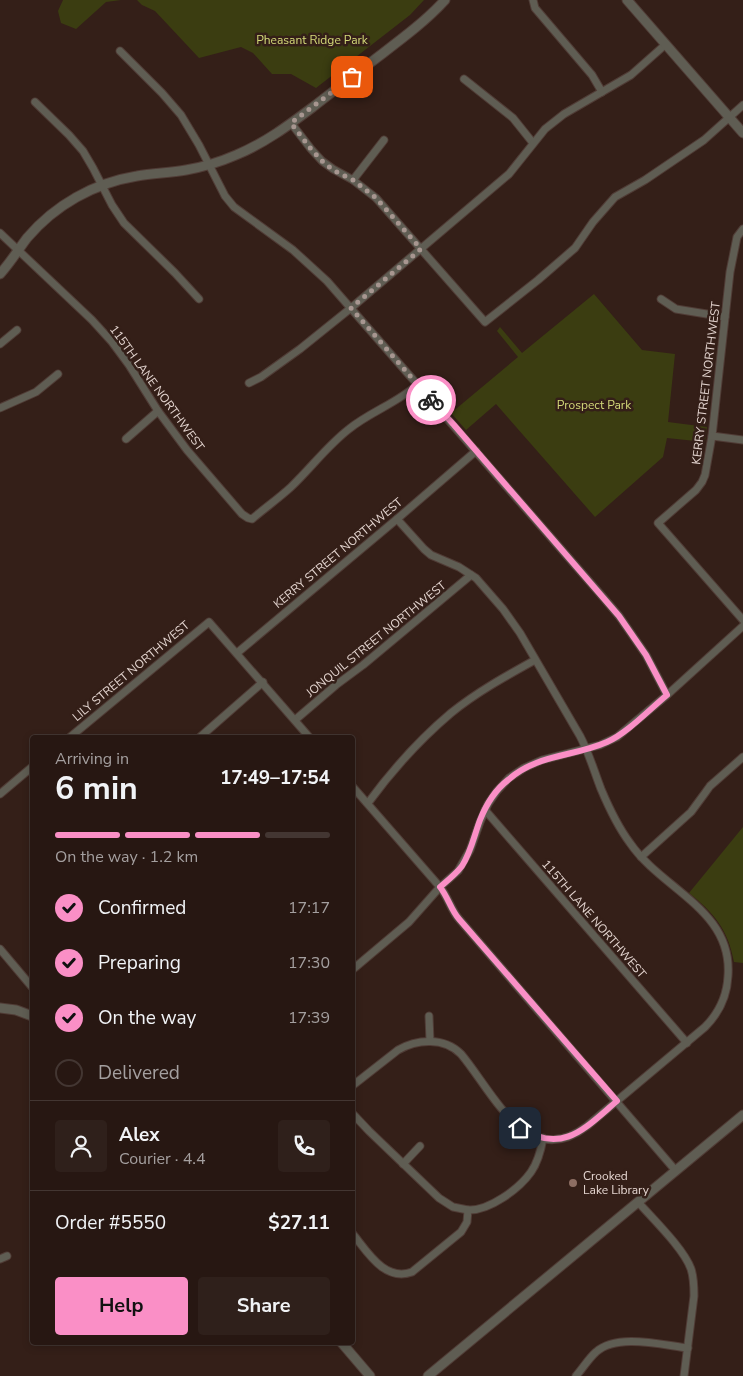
<!DOCTYPE html>
<meta charset="utf-8">
<style>
:root{--surface:#271712;--page:#2f201b;--text:#f1f3f6;--muted:#a49f9f;--line:#433632;--accent:#fa8fc6}
body{margin:0;font-family:"Nunito Sans",sans-serif;background:var(--page);color:var(--text);height:100vh;display:flex;flex-direction:column;font-size:19px;white-space:nowrap}
*{box-sizing:border-box;margin:0}
p{font-size:16px;color:var(--muted)}
.icon{flex:none;width:28px;height:28px;fill:none;stroke:currentColor;stroke-width:2;stroke-linecap:round;stroke-linejoin:round}
.map{position:relative;flex:1;overflow:hidden}
.panel{position:absolute;left:30px;top:735px;width:325px;height:610px;display:flex;flex-direction:column;background:var(--surface);border-radius:5px;box-shadow:0 2px 8px #0003,0 0 0 1px var(--line)}
.panel>*{flex:none}
.pin{position:absolute;display:grid;place-items:center;width:42px;height:42px;color:#fff;margin:-21px;border-radius:10px;box-shadow:0 2px 8px #0006}
.courier{position:absolute;display:grid;place-items:center;width:50px;height:50px;margin:-25px;border:4px solid #fa8fc6;border-radius:50%;background:#fff;color:#222;box-shadow:0 1px 6px #0007}
.overview em{font-style:normal;font-weight:700}
.overview div{display:flex;flex-direction:column-reverse}
.overview{display:flex;align-items:center;justify-content:space-between;height:85px;padding:0 25px}
h1{font-size:32px;font-weight:700;line-height:38px}
.bar{display:grid;grid-template-columns:repeat(4,1fr);gap:8px 5px;align-content:center;height:60px;padding:0 25px}
.bar i{height:6px;border-radius:4px;background:var(--line)}
.bar .on{background:var(--accent)}
.bar p{grid-column:span 4}
.line{display:flex;align-items:center;gap:12px;padding:0 25px;border-top:1px solid var(--line)}
.line div{flex:1}
.round{display:grid;place-items:center;flex:none;width:52px;height:52px;border-radius:5px;background:var(--page)}
ol{padding:0 25px;list-style:none}
li{display:flex;align-items:center;gap:15px;height:55px}
li p{margin-inline-start:auto}
li .icon{padding:5px;border-radius:50%;background:var(--accent);color:#111;stroke-width:4}
li:last-child{color:var(--muted)}
li i{width:28px;height:28px;border:2px solid var(--line);border-radius:50%}
.button{display:flex;gap:10px;margin-top:auto;padding:10px 25px}
.button a{flex:1;height:58px;border-radius:5px;background:var(--accent);color:#111;font-size:20px;font-weight:700;line-height:58px;text-align:center}
.button a+a{background:var(--page);color:var(--text)}
.map>svg:first-child{display:block}
.green{fill:#3b3d11}
.lines{fill:none;stroke-linecap:round;stroke-linejoin:round}
.minor-casing{stroke:#503c36;stroke-width:9}
.tertiary-casing{stroke:#503c36;stroke-width:11}
.minor{stroke:#5f5d53;stroke-width:7}
.tertiary{stroke:#5f5d53;stroke-width:9}
.done{stroke:#a79690;stroke-width:5;stroke-dasharray:0 9}
.route{stroke:#fa8fc6;stroke-width:6}
.education-dot{fill:#8d6e63;stroke:#341f18;stroke-width:2}
.labels{text-anchor:middle;stroke-width:5;stroke-linejoin:round;paint-order:stroke}
.park-label{font-size:12px;fill:#d4da79;stroke:#341f18}
.street-label{font-size:12px;fill:#e5d6d1;stroke:#341f18}
.poi-label{font-size:12px;fill:#e5d6d1;stroke:#341f18;text-anchor:start}
</style>
<div class="map">
<svg width="743" height="1376" viewBox="0 0 743 1376">
<rect width="100%" height="100%" fill="#341f18"/>
<g class="green">
<polygon points="63,0 121,0 106,2 76,29 61,23 58,11"/>
<polygon points="137,0 424,0 410,15 316,88 291,74 272,74 253,53 241,47 199,58 155,11 142,5"/>
<polygon points="594,294 642,350 675,354 668,422 707,427 705,442 667,438 663,457 595,517 496,404 466,430 451,413 518,357 497,331 500,327 522,353"/>
<path d="M743,827V963L734,962C728,929 714,913 689,893Z"/>
</g>
<g class="lines">
<defs>
<g id="minor">
<polyline points="533,0 535,8 592,75 602,92"/>
<polyline points="120,51 162,93 181,115 199,145 225,196 234,207 293,250 327,281 602,596 619,616 646,655 667,695"/>
<polyline points="464,79 513,118 533,143"/>
<polyline points="35,102 69,135 83,151 93,168 112,205 124,223 175,273 199,299"/>
<polyline points="291,123 311,149 322,161 333,169 353,180 376,198 485,322 538,280 575,248 593,222 615,197 645,180 704,140 743,105"/>
<polyline points="353,180 384,140"/>
<polyline points="743,229 737,237 730,272 712,436 705,475 702,482 696,490 658,523 743,620"/>
<path d="M0,233L92,320L112,342L129,365L158,411L187,450L242,514L248,518L252,519C265,508 279,498 291,487C311,468 327,446 349,429C370,412 397,403 417,385"/>
<polyline points="661,299 676,309 725,317"/>
<polyline points="0,344 17,330"/>
<polyline points="249,383 261,377 300,349 351,308 509,174 545,129 564,114 631,75 666,44"/>
<polyline points="0,408 36,392 58,374"/>
<polyline points="712,436 743,440"/>
<polyline points="126,439 158,411"/>
<polyline points="237,653 397,519 476,451"/>
<polyline points="295,720 336,685 363,665 471,575"/>
<polyline points="69,738 209,622 310,738"/>
<polyline points="199,738 263,682"/>
<path d="M352,786L440,887C448,897 451,910 459,919L676,1171"/>
<polyline points="0,794 32,767"/>
<path d="M368,803C393,769 419,740 451,713C477,692 506,676 535,660"/>
<polyline points="485,810 687,1043"/>
<polyline points="641,857 691,812 705,793 710,786 743,757"/>
<polyline points="0,949 32,987"/>
<polyline points="352,970 409,922 440,887 458,871 470,850 480,822 488,804 497,791 509,778 524,768 542,760 600,745 617,737 667,695 743,626"/>
<polyline points="429,1016 430,1041"/>
<path d="M352,1086L398,1050C417,1039 444,1037 461,1054C493,1092 527,1172 587,1126L705,1027C719,1013 727,996 728,976C733,910 662,890 630,843C618,827 609,808 601,789C594,771 589,753 580,736L520,633L503,609L476,578L459,567L431,555L424,549L397,519"/>
<polyline points="352,1113 369,1131 439,1198 453,1207 468,1210"/>
<polyline points="403,1164 420,1146"/>
<path d="M638,1202C653,1219 684,1249 691,1269C694,1278 694,1287 694,1296L684,1376"/>
<path d="M352,1233C367,1251 384,1282 412,1272L461,1232L467,1222L468,1210C489,1211 519,1189 531,1172C538,1162 541,1150 543,1138"/>
<polyline points="0,1259 7,1256"/>
<path d="M576,1376C583,1368 589,1358 596,1352C617,1333 662,1345 688,1348"/>
</g>
<g id="tertiary">
<polyline points="627,0 743,133"/>
<path d="M0,274C10,263 18,250 27,238C55,205 94,183 137,176C153,173 169,173 186,170C203,167 220,162 236,155C265,143 289,125 313,107C332,92 351,78 370,63C396,43 423,24 445,0"/>
<polyline points="0,1008 16,1010 32,1016"/>
<polyline points="341,1342 370,1376"/>
<polyline points="428,1376 743,1115"/>
</g>
</defs>
<use href="#minor" class="minor-casing"/>
<use href="#tertiary" class="tertiary-casing"/>
<use href="#minor" class="minor"/>
<use href="#tertiary" class="tertiary"/>
</g>
<g class="lines">
<polyline class="done" points="352,77 291,123 311,149 322,161 333,170 353,180 376,198 421,249 351,308 431,400"/>
<path class="route" d="M431,400L454,425L619,616L646,655L667,695C650,709 626,734 607,742C573,757 537,754 508,780C495,790 486,805 480,820C474,836 471,852 462,866C456,874 447,881 440,887C448,897 451,910 459,919L617,1101C585,1128 563,1155 520,1128"/>
</g>
<circle class="education-dot" cx="573" cy="1183" r="5"/>
<g class="labels">
<g class="park-label">
<text x="312" y="44">Pheasant Ridge Park</text>
<text x="594" y="409">Prospect Park</text>
</g>
<g class="street-label">
<text transform="translate(706 383) rotate(-83)" y="4">KERRY STREET NORTHWEST</text>
<text transform="translate(157 388) rotate(54)" y="4">115TH LANE NORTHWEST</text>
<text transform="translate(338 553) rotate(-40)" y="4">KERRY STREET NORTHWEST</text>
<text transform="translate(376 639) rotate(-39)" y="4">JONQUIL STREET NORTHWEST</text>
<text transform="translate(131 671) rotate(-40)" y="4">LILY STREET NORTHWEST</text>
<text transform="translate(594 919) rotate(49)" y="4">115TH LANE NORTHWEST</text>
</g>
<g class="poi-label">
<text x="583" y="1180">Crooked<tspan x="583" dy="14">Lake Library</tspan></text>
</g>
</g>
</svg>
<div class="pin" style="left:352px;top:77px;background:#ea580c"><svg class="icon" aria-label="bag" viewBox="0 0 24 24"><path d="M5 8h14l-1 12H6zM9 8a3 3 0 0 1 6 0"/></svg></div>
<div class="pin" style="left:520px;top:1128px;background:#1f2937"><svg class="icon" aria-label="home" viewBox="0 0 24 24"><path d="M3 11l9-7 9 7M6 9v11h12V9"/></svg></div>
<div class="courier" style="left:431px;top:400px"><svg class="icon" aria-label="bike" viewBox="0 0 24 24"><circle cx="6" cy="16" r="4"/><circle cx="18" cy="16" r="4"/><path d="M6 16l4-8h5l3 8M10 8l3 8H6M13 5h3"/></svg></div>
<section class="panel">
<div class="overview"><div><h1>6 min</h1><p>Arriving in</p></div><em>17:49–17:54</em></div>
<div class="bar"><i class="on"></i><i class="on"></i><i class="on"></i><i></i><p>On the way · 1.2 km</p></div>
<ol>
<li><svg class="icon" aria-label="check" viewBox="0 0 24 24"><path d="M5 12l5 5 9-10"/></svg>Confirmed<p>17:17</p></li>
<li><svg class="icon" aria-label="check" viewBox="0 0 24 24"><path d="M5 12l5 5 9-10"/></svg>Preparing<p>17:30</p></li>
<li><svg class="icon" aria-label="check" viewBox="0 0 24 24"><path d="M5 12l5 5 9-10"/></svg>On the way<p>17:39</p></li>
<li><i></i>Delivered</li>
</ol>
<div class="line" style="height:90px"><a class="round"><svg class="icon" aria-label="person" viewBox="0 0 24 24"><circle cx="12" cy="8" r="4"/><path d="M4 21q1-7 8-7t8 7"/></svg></a><div><b>Alex</b><p>Courier · 4.4</p></div><a class="round"><svg class="icon" aria-label="phone" viewBox="0 0 24 24"><path d="M5 4h4l2 5-3 2q2 4 5 5l2-3 5 2v4C11 20 4 13 5 4z"/></svg></a></div>
<div class="line" style="height:65px"><div>Order #5550</div><b>$27.11</b></div>
<div class="button"><a>Help</a><a>Share</a></div>
</section>
</div>
